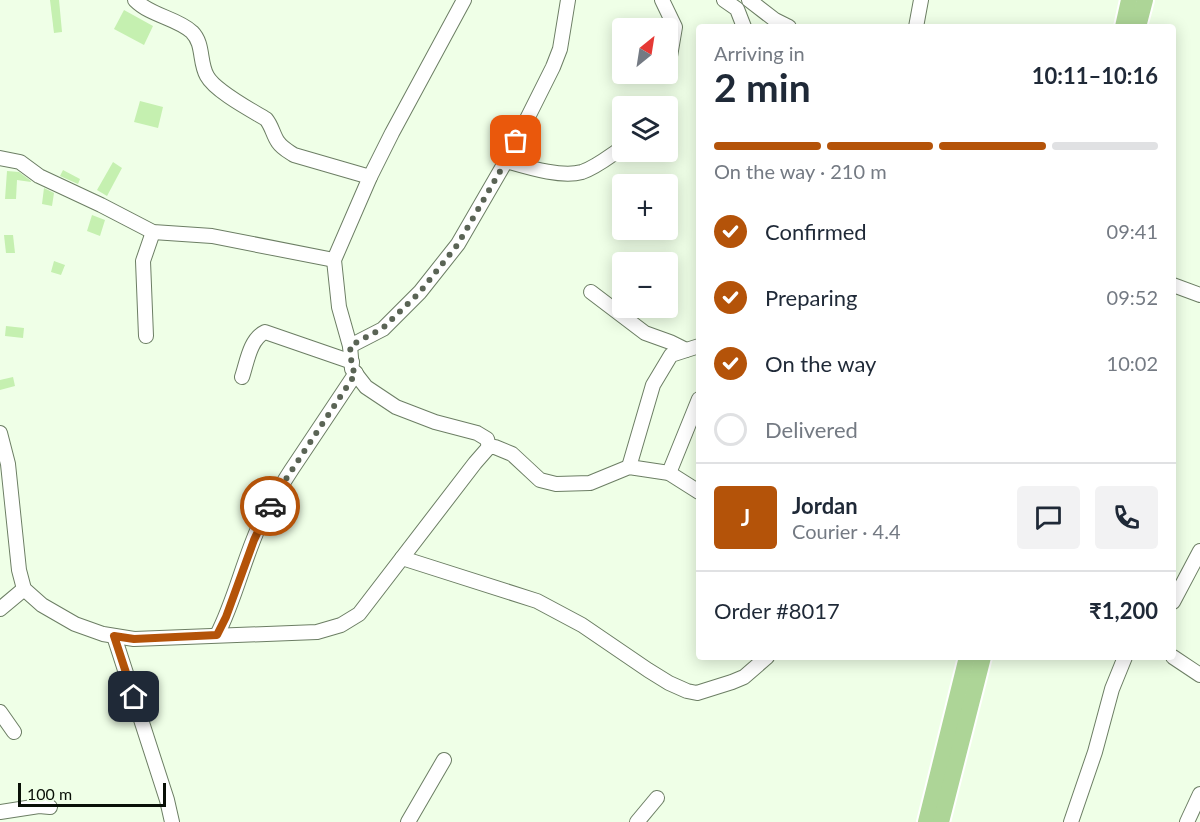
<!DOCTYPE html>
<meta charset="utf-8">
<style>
:root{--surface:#fff;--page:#f2f2f3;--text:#1f2937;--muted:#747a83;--line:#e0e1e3;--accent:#b45309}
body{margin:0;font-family:Lato,sans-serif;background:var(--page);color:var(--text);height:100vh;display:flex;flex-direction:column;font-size:22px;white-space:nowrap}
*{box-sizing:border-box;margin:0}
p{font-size:20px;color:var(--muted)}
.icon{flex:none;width:33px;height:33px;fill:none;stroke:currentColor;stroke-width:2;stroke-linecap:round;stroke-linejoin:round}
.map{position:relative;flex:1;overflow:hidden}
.panel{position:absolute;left:696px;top:24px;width:480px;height:636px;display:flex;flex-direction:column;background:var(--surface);border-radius:6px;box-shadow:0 3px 15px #0003}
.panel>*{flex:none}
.needle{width:39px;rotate:30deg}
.controls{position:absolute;left:612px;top:18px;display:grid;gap:12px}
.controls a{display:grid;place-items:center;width:66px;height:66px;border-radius:6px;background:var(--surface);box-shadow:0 3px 15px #0003;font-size:30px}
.scale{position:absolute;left:18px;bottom:15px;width:148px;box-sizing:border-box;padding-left:6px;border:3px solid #091007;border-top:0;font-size:16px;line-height:21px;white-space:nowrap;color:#091007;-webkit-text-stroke:4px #efffe7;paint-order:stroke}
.pin{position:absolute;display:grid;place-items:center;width:51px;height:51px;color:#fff;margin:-26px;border-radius:12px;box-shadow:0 3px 9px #0006}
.courier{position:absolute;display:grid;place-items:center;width:60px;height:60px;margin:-30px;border:4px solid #b45309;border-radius:50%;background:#fff;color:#222;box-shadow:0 2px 8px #0007}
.headline em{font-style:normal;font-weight:700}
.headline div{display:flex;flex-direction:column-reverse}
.headline{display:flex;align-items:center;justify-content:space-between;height:102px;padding:0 18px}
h1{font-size:39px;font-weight:700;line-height:45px}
.bar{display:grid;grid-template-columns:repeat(4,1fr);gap:9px 6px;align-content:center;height:72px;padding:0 18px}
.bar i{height:8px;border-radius:4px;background:var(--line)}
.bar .active{background:var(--accent)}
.bar p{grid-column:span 4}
.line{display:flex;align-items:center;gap:15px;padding:0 18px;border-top:2px solid var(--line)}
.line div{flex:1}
.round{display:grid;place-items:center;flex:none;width:63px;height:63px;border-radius:6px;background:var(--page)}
ol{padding:0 18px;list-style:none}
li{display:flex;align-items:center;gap:18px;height:66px}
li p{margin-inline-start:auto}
li .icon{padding:6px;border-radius:50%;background:var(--accent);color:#fff;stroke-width:4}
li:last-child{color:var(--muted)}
li i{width:33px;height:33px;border:3px solid var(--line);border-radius:50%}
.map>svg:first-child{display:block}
.building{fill:#c5f0b0}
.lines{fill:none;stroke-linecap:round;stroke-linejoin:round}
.minor-casing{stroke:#6c7e64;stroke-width:16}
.major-casing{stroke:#fff;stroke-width:20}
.minor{stroke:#fff;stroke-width:14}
.major{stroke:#add597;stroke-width:16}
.done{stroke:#5a6455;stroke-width:6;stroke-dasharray:0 10.8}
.route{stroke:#b45309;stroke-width:8}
</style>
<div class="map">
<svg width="1200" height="822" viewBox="0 0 1200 822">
<rect width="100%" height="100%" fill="#efffe7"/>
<g class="building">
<polygon points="50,0 59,0 62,32 54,33"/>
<polygon points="124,10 153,26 144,45 114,29"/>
<polygon points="140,101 163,107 158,128 134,122"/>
<polygon points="113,162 122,168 107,196 97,190"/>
<polygon points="63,170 80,179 78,184 60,176"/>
<polygon points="7,171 19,172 31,181 31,182 17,180 16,199 5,199"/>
<polygon points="44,188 54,193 52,206 42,204"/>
<polygon points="92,215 105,220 100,236 87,231"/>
<polygon points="4,235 13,235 15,253 6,253"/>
<polygon points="54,261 65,265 61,275 51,272"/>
<polygon points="6,326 24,328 23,338 5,336"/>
<polygon points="13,377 15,386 0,390 0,380"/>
</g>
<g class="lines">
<defs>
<g id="minor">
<path d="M135,0C151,16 177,18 192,32C204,44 199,62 207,76C215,91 251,110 266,119C272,126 273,135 278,142C282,148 288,151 294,155L370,177"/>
<polyline points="464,0 392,133 370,177 334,260 339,307 350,346 352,369 366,387 396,407 435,422 477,433 487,439 489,447"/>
<polyline points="662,0 675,27 668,68"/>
<polyline points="724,0 737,9 744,27"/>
<polyline points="749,0 775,20 789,27"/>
<polyline points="916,27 921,0"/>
<polyline points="0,158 20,162 39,176 101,205 153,232 212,236 334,260"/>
<path d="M506,161C527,167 561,178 582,172C594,168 606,159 616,152"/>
<polyline points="1173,285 1200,295"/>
<polyline points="591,292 645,333 670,342 686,350"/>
<polyline points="146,336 143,261 153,232"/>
<polyline points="350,346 383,329 420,292 458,244 506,161 553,67 560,49 568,0"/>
<path d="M242,377C247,362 250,339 265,332L352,362"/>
<polyline points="0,433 8,464 19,570 24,589 42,605 75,624 103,634 134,639 317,632 341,625 359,614 475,463 489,447 495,447 512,454 540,480 556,484 590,483 629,467 669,473 699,492"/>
<polyline points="629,467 653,385 671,355 699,346"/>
<polyline points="669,473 699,399"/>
<polyline points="402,558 537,601 582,625 648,670 669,683 687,691 697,693 732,682 744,677 767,657"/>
<polyline points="1173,602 1200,551"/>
<polyline points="0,609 24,589"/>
<path d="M217,635C235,600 243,561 260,524C272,499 287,476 302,454C320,427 338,400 356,373"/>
<polyline points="114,636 167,800 172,822"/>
<polyline points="1173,657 1200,675"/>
<polyline points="0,712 14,732"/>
<polyline points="0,812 39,806 50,807"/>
<polyline points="408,822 444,760"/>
<polyline points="637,822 657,798"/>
<polyline points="1071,822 1095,752 1112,689 1125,657"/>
<polyline points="1187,822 1200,794"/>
</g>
<g id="major">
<polyline points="1123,27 1129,0"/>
<polyline points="1138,27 1145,0"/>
<polyline points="926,822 967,657"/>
<polyline points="941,822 983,657"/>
</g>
</defs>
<use href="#minor" class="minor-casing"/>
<use href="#major" class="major-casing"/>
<use href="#minor" class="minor"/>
<use href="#major" class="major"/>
</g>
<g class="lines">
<polyline class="done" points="270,506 280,488 356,373 352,369 350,346 383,328 420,292 458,244 506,161 516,141"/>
<polyline class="route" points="134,697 114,636 134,639 217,635 226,617 254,540 270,506"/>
</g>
</svg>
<div class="controls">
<a><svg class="needle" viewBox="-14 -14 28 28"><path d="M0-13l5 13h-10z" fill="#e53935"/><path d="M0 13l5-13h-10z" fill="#747a83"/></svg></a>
<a><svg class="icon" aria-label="layers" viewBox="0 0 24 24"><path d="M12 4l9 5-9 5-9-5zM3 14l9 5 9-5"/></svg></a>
<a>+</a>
<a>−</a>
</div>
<div class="scale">100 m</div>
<div class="pin" style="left:516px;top:141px;background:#ea580c"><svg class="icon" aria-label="bag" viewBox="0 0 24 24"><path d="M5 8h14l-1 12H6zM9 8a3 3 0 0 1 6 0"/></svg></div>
<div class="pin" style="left:134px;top:697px;background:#1f2937"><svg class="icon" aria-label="home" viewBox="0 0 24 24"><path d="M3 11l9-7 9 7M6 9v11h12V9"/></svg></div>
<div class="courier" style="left:270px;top:506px"><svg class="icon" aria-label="car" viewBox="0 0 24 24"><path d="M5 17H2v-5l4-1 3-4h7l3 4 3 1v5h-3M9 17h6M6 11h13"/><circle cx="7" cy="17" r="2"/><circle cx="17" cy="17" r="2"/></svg></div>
<section class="panel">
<div class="headline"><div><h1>2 min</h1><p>Arriving in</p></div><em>10:11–10:16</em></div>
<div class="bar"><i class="active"></i><i class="active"></i><i class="active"></i><i></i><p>On the way · 210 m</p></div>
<ol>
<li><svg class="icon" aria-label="check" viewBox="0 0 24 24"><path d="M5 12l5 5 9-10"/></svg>Confirmed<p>09:41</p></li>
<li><svg class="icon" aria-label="check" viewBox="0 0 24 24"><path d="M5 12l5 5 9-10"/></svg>Preparing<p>09:52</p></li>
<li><svg class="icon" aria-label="check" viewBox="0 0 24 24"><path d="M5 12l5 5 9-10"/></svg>On the way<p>10:02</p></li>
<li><i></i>Delivered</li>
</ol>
<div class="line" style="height:108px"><b class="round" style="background:var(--accent);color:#fff">J</b><div><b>Jordan</b><p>Courier · 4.4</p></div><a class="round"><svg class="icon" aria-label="chat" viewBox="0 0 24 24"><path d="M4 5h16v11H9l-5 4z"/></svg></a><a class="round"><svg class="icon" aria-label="phone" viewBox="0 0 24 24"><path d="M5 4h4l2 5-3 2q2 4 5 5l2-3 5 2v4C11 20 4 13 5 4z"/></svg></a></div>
<div class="line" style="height:78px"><div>Order #8017</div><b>₹1,200</b></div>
</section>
</div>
